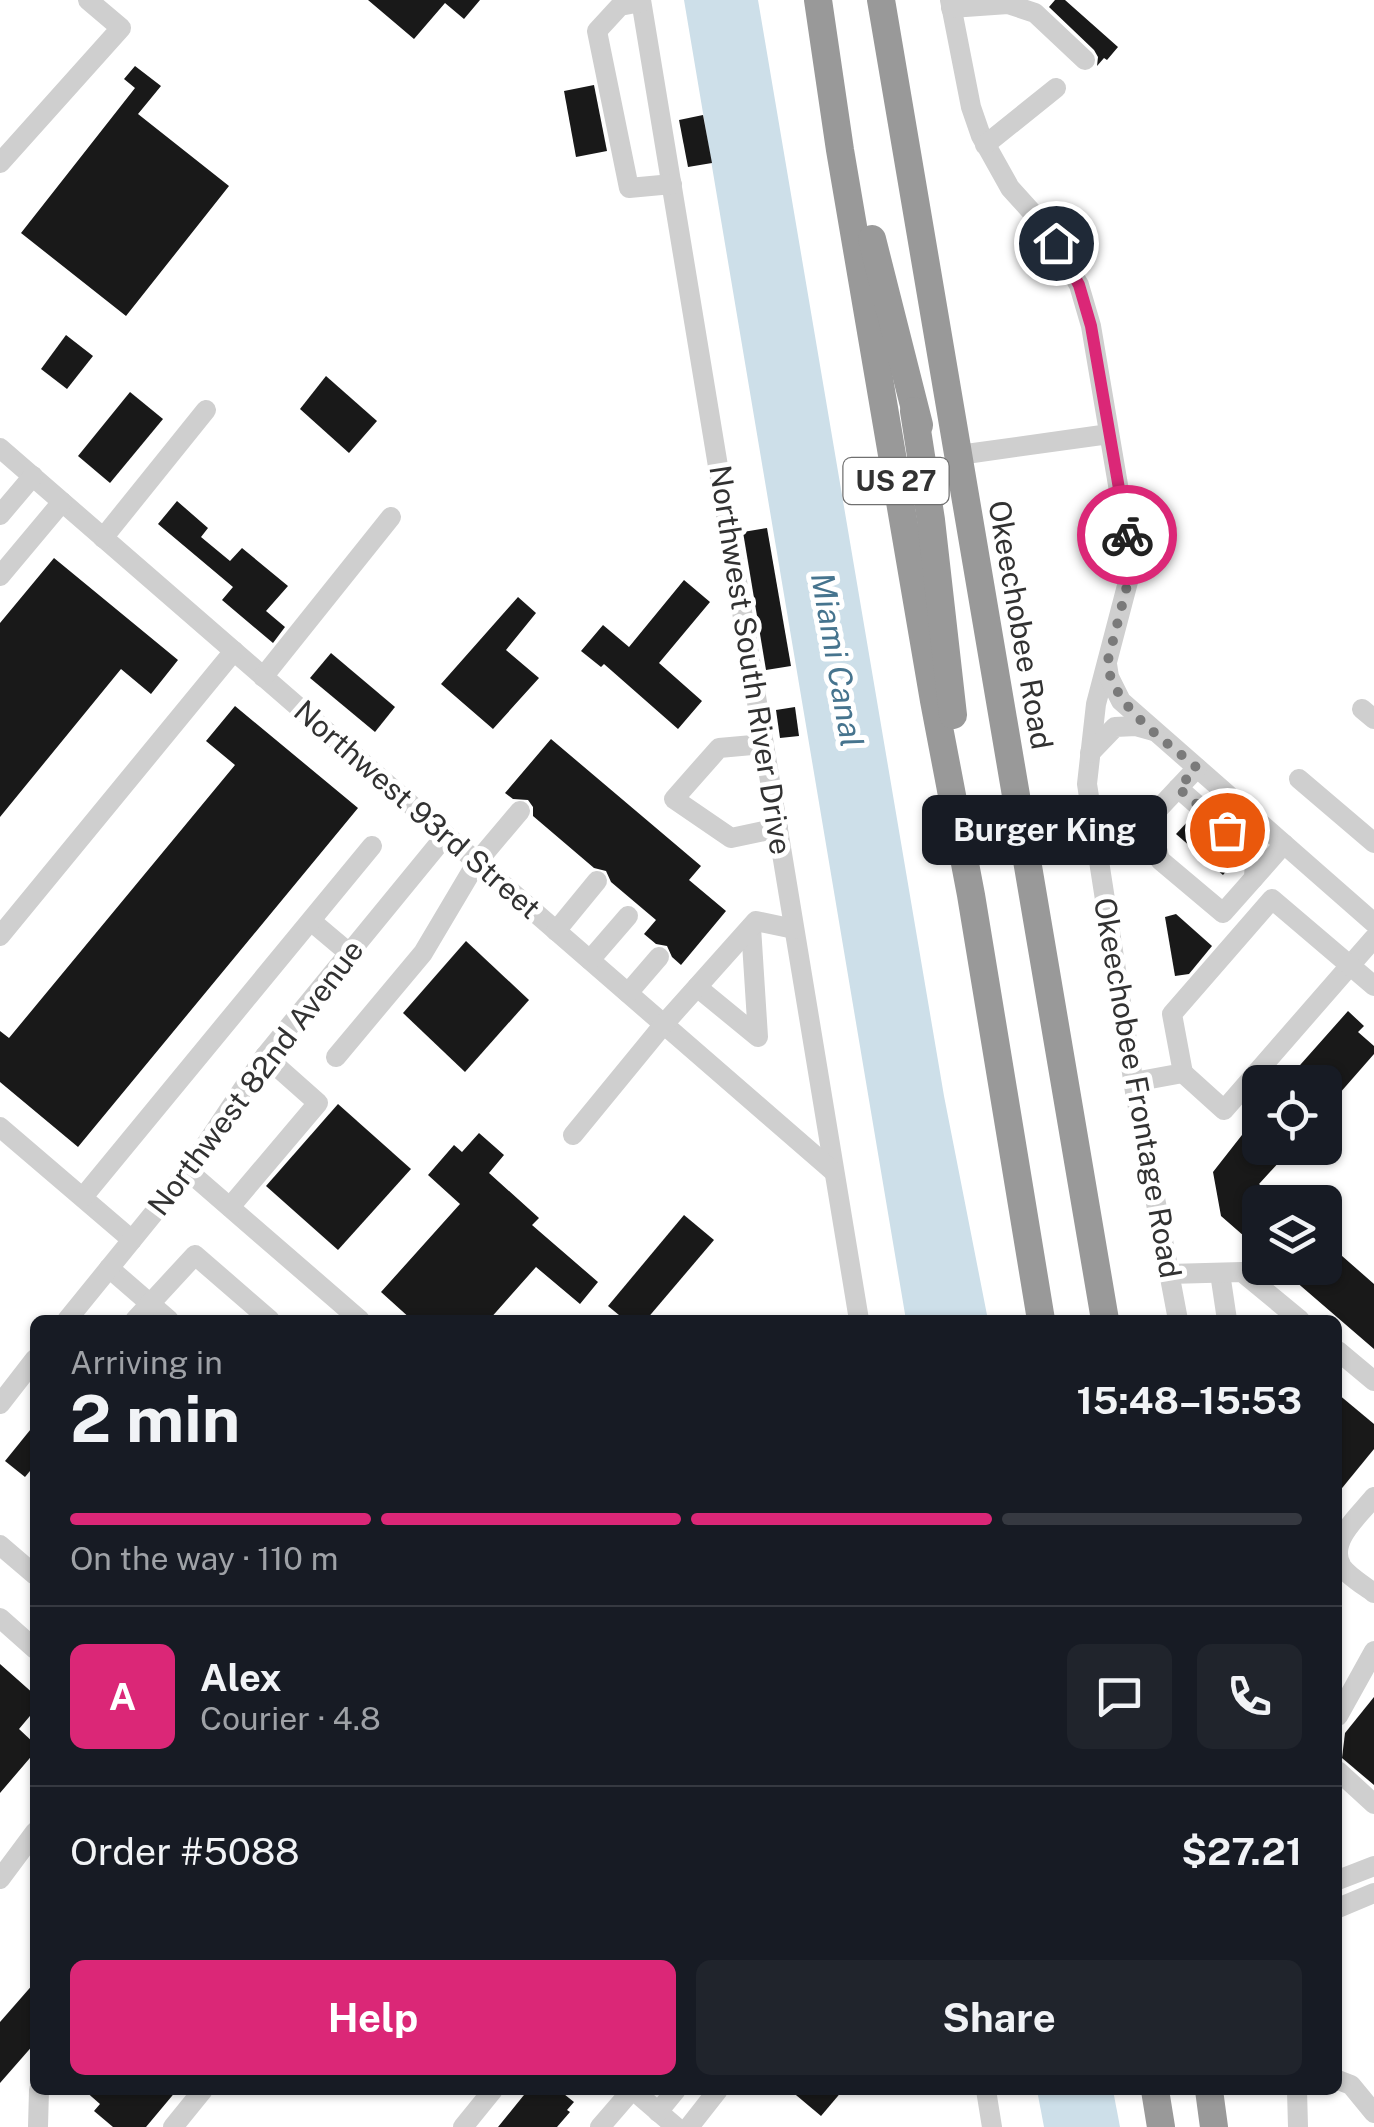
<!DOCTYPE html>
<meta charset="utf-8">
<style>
:root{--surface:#171b24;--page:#20242c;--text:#f1f3f6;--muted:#9ea1a6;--line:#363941;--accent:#db2777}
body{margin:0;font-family:"Public Sans",sans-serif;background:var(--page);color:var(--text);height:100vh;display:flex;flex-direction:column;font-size:38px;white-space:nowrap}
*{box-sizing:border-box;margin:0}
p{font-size:32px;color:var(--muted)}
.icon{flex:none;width:55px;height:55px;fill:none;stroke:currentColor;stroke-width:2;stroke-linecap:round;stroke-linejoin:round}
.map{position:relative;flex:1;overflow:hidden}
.drawer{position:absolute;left:30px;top:1315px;width:1312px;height:780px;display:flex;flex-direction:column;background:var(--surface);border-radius:15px;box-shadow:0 2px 8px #0004}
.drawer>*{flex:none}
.fabs{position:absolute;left:1242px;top:1065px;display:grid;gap:20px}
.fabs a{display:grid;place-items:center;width:100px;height:100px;border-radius:15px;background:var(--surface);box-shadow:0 2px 8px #0004;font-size:50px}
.pin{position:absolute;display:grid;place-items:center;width:85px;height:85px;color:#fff;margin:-42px;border:5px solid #fff;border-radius:50%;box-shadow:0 2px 10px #0007}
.courier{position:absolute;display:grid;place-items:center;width:100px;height:100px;margin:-50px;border:8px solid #db2777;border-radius:50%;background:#fff;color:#222;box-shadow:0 2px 12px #0007}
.bubble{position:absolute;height:70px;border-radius:15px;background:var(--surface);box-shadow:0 2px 8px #0004;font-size:32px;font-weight:700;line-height:70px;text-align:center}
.head em{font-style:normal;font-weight:700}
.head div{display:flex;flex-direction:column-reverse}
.head{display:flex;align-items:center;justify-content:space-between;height:170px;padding:0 40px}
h1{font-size:65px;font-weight:700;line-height:75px}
.bar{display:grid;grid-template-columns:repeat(4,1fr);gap:15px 10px;align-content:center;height:120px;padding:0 40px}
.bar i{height:12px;border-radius:8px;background:var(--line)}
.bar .selected{background:var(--accent)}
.bar p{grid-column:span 4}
.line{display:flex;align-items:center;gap:25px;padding:0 40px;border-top:2px solid var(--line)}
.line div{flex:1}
.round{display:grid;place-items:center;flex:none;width:105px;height:105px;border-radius:15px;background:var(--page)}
.action{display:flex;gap:20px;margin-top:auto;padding:20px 40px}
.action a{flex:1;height:115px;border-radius:15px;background:var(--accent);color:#fff;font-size:40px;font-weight:700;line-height:115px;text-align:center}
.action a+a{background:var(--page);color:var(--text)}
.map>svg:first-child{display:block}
.water{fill:#cddfe9}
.building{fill:#191919}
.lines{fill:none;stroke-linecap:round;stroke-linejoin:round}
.minor{stroke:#cfcfcf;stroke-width:20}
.highway{stroke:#999;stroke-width:28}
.done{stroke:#7a7a7a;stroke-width:10;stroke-dasharray:0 18}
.route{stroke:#db2777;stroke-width:12}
.labels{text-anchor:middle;stroke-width:10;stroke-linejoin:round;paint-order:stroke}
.shield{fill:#fff;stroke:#707070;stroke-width:2.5}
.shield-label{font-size:28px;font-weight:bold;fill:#323232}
.street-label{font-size:30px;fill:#323232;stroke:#fff}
.water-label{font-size:32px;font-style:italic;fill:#46748e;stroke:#fff}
</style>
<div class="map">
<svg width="1374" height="2127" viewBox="0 0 1374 2127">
<rect width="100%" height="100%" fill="#fff"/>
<g class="water">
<polygon points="684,0 758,0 944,1096 988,1320 906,1320"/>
<polygon points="1037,2090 1113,2090 1120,2127 1044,2127"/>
</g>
<g class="building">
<polygon points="368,0 480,0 464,19 445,3 414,39"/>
<polygon points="1055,0 1065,0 1118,47 1107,60 1104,58 1097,66 1098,57 1094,50 1049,7"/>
<polygon points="135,66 161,86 138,114 229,186 126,316 21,233 135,88 124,79"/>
<polygon points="594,85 607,151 576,157 564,91"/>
<polygon points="703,115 712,163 688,167 679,120"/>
<polygon points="66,335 93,356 67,389 41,369"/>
<polygon points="326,376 377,421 349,453 300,409"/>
<polygon points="130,392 163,419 110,483 78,456"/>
<polygon points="177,501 208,528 201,537 230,561 242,548 288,586 266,611 285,627 273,643 222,600 233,587 158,524"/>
<polygon points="767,528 791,666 766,670 743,532"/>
<polygon points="54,558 178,660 151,694 121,669 0,817 0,623"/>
<polygon points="684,580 710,602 659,663 702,701 678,729 604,664 601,667 581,651 603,625 629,647"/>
<polygon points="518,597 536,613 506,650 539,678 493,729 441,684"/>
<polygon points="331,653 395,707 375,732 310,678"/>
<polygon points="235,706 358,808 78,1147 0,1082 0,1031 9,1038 235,765 206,741"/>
<polygon points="795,707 799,736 780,738 776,710"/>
<polygon points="551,739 701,866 689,880 726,911 681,965 672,957 667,946 656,944 644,934 656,920 611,882 606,871 594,868 533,816 533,807 528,800 513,799 505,793"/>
<polygon points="1191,818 1237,858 1223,875 1176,834"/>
<polygon points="1176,914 1212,946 1189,974 1175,976 1165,917"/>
<polygon points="466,941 529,1000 465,1072 403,1013"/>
<polygon points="1348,1011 1364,1026 1358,1032 1374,1046 1374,1054 1325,1110 1325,1082 1285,1082"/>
<polygon points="338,1104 411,1169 338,1250 266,1186"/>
<polygon points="1260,1112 1260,1148 1292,1148 1259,1184 1280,1202 1260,1202 1260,1250 1221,1216 1213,1172"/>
<polygon points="479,1133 504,1155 489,1173 539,1218 532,1225 598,1282 580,1304 536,1267 489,1320 412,1320 381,1292 460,1204 428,1175 454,1145 462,1152"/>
<polygon points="684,1215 714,1240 646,1320 625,1320 608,1306"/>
<polygon points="1325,1241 1374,1284 1374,1349 1280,1268 1325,1268"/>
<polygon points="1338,1394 1374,1424 1374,1449 1338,1493"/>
<polygon points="35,1424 35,1465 25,1477 5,1461"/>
<polygon points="0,1664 35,1695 35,1710 19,1729 35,1744 35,1752 0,1793"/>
<polygon points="1374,1697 1374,1785 1342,1758 1345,1733"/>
<polygon points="35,1982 35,2043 0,2083 0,2022"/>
<polygon points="84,2090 177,2090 146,2127 113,2127 94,2111 100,2104"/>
<polygon points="528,2090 559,2090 574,2102 567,2110 570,2112 557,2127 498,2127"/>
<polygon points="790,2090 843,2090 821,2116"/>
</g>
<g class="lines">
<g class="minor">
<polyline points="641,0 859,1320"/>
<polyline points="950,0 971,107 981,136 1010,188 1047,229 1079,285 1091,326 1127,538 1129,578 1096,704 1087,784 1135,1092 1178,1320"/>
<polyline points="641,2 620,6 597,31 629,188 672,184"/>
<polyline points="951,8 1008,4 1035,13 1085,60"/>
<polyline points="985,145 1056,88"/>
<polyline points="0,163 121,28 88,0"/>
<polyline points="0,448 834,1172"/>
<polyline points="959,455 1109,434"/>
<polyline points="0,515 33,476"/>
<polyline points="103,538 206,410"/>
<polyline points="0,576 62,502"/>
<polyline points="1107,664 1109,677 1121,701 1374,923"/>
<polyline points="263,677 391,517"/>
<polyline points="1362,709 1374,719"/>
<polyline points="764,744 719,748 674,799 731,838 778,828"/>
<polyline points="1090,753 1115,727 1136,726 1154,731"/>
<polyline points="1299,779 1374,843"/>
<polyline points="1178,788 1251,852 1255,859 1254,878"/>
<polyline points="1149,819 1160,860 1223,913 1284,844"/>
<polyline points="1093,831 1149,819 1197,768"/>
<polyline points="311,921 349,953"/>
<polyline points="556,931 597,881"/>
<polyline points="0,936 234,651"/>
<polyline points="590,960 628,916"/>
<polyline points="697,987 758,1037 751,927"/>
<polyline points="628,993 659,957"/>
<polyline points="336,1057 423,953 477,862 520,811"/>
<polyline points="1183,1073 1224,1110 1374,938"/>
<polyline points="1134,1082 1183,1073 1172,1014 1272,899 1374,986"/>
<polyline points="0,1127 132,1240"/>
<polyline points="573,1135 664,1024 756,921 794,929"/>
<polyline points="188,1171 360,1320"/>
<polyline points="83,1197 372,846"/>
<polyline points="230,1207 318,1103 265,1056"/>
<polyline points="109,1268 169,1320"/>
<polyline points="1220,1273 1227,1320"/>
<polyline points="1169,1274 1242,1272 1300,1320"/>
<polyline points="67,1320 188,1171 265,1056 446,835"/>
<polyline points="135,1320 195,1255 270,1320"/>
<polyline points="1338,1351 1374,1381"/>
<polyline points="0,1404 35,1359"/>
<path d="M1374,1497C1360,1515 1326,1542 1342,1567C1349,1577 1365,1586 1374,1593"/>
<polyline points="0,1545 35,1575"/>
<polyline points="0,1618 35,1649"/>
<polyline points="1338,1716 1374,1651"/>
<polyline points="1338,1771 1374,1804"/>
<polyline points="0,1879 35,1832"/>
<polyline points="1338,1880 1374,1866"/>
<polyline points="1338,1908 1374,1893"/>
<polyline points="1338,2080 1351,2085 1374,2113"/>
<polyline points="633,2090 676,2127"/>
<polyline points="986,2090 992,2127"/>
<polyline points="1297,2090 1298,2127"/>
<polyline points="658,2112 676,2090"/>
<polyline points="38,2127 39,2090"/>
<polyline points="173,2127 203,2090"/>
<polyline points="463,2127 493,2090"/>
<polyline points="600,2127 632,2090"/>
<polyline points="689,2127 718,2090"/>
</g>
<g class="highway">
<polyline points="818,0 840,150 934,701 971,895 1041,1320"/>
<polyline points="881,0 1105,1320"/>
<polyline points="872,239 919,425"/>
<polyline points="914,411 931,520 953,715"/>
<polyline points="1155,2090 1161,2127"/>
<polyline points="1209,2090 1214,2127"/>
</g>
</g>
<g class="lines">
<path class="done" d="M1127,535L1129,578L1107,664C1116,710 1163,738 1197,768L1178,788L1227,830"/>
<polyline class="route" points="1056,243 1079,285 1091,326 1127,535"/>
</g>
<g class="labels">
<rect class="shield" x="843.5" y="458" width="105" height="46" rx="8"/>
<g class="shield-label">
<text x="896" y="491">US 27</text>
</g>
<g class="street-label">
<text transform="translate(1020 625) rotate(80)" y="10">Okeechobee Road</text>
<text transform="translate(750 660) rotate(81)" y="10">Northwest South River Drive</text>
<text transform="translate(417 810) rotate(41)" y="10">Northwest 93rd Street</text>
<text transform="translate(256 1078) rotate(-53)" y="10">Northwest 82nd Avenue</text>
<text transform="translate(1137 1088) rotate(80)" y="10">Okeechobee Frontage Road</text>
</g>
<g class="water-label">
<text transform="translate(837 660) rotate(80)" y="11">Miami Canal</text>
</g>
</g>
</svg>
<div class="fabs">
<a><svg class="icon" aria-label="locate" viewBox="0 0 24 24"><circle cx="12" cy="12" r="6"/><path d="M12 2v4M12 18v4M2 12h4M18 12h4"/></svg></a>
<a><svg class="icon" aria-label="layers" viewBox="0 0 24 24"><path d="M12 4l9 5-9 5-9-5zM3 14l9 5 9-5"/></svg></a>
</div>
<div class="pin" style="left:1227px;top:830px;background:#ea580c"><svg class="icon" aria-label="bag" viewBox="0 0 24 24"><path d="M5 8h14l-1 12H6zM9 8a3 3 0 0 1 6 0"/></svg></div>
<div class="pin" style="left:1056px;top:243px;background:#1f2937"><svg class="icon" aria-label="home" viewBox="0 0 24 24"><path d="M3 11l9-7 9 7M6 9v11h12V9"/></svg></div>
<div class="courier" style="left:1127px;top:535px"><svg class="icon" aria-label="bike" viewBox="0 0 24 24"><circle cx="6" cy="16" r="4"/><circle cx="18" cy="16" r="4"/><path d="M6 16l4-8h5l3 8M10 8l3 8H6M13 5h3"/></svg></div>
<div class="bubble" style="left:922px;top:795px;width:245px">Burger King</div>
<section class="drawer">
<div class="head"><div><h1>2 min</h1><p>Arriving in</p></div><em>15:48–15:53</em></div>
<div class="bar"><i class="selected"></i><i class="selected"></i><i class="selected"></i><i></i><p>On the way · 110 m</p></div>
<div class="line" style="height:180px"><b class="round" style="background:var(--accent);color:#fff">A</b><div><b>Alex</b><p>Courier · 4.8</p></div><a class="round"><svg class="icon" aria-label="chat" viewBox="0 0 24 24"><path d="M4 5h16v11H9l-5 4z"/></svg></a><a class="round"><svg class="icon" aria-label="phone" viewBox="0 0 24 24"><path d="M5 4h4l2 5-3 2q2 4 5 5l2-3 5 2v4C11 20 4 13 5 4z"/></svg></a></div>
<div class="line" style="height:130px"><div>Order #5088</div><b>$27.21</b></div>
<div class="action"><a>Help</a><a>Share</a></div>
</section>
</div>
